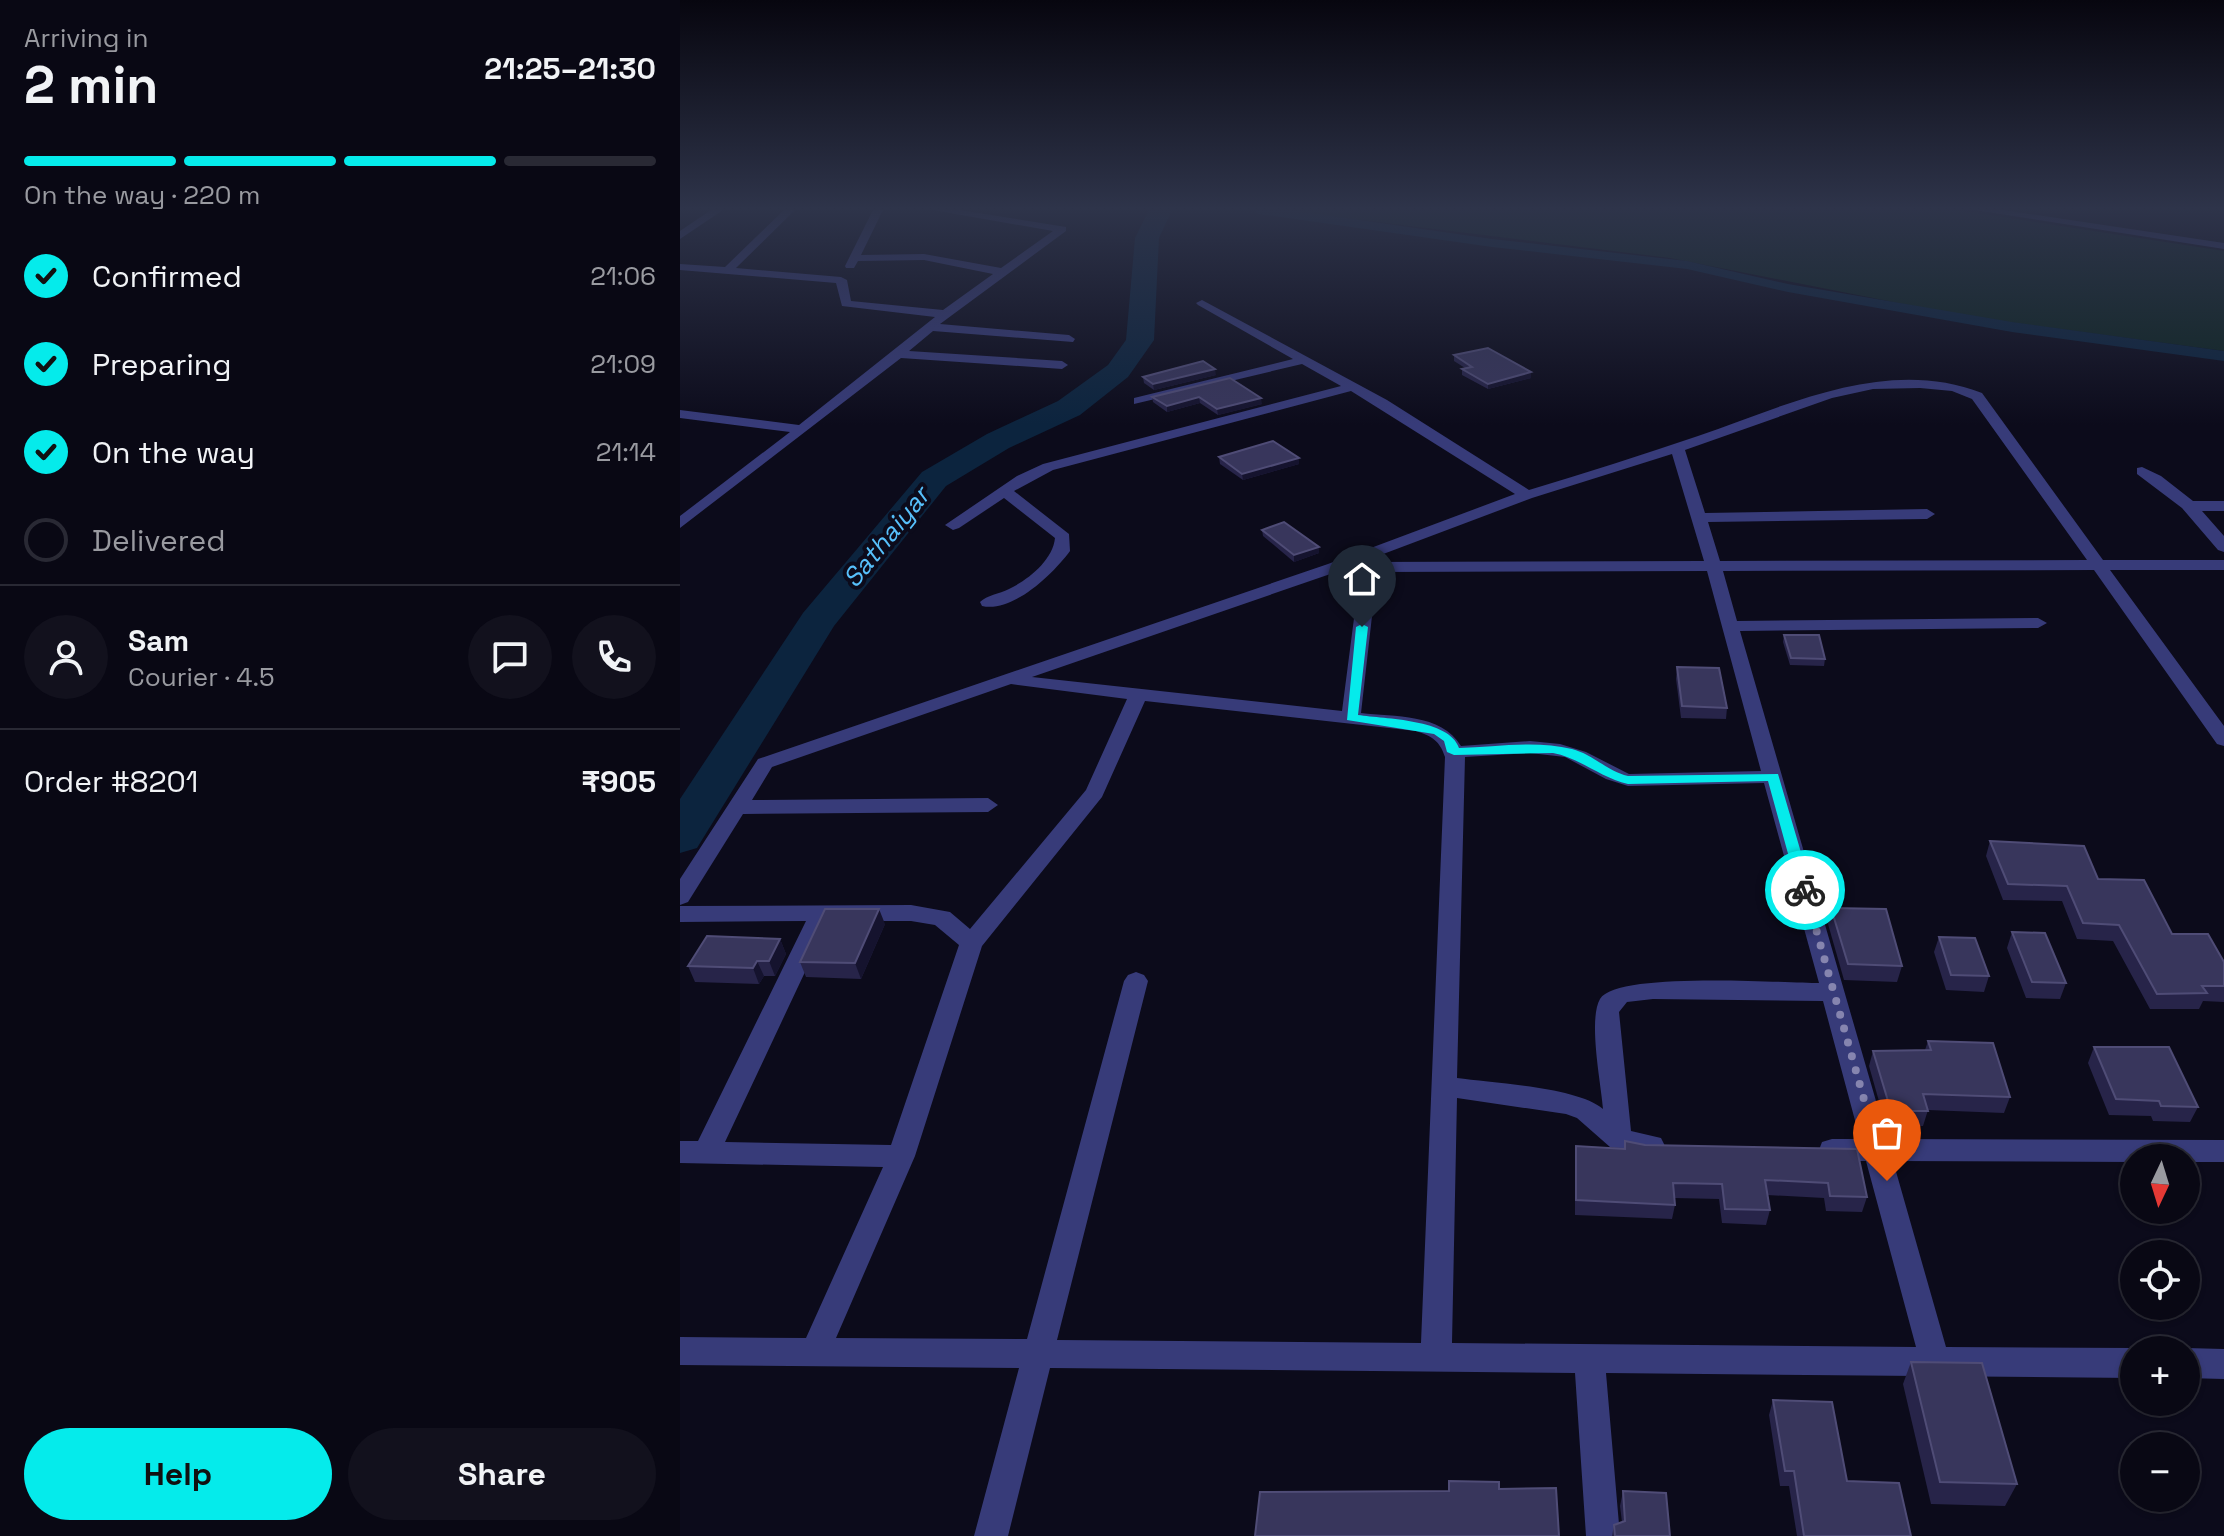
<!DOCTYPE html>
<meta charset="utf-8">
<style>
:root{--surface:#090814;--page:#12111d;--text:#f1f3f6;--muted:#999aa0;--line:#292934;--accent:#05ebeb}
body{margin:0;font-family:"Space Grotesk",sans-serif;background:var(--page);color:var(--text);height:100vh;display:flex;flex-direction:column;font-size:30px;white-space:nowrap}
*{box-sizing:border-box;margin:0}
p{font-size:26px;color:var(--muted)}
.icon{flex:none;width:44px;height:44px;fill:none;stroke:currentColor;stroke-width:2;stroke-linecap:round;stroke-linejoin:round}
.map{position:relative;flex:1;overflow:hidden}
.drawer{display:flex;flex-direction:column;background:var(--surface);width:680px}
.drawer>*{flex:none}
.needle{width:52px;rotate:184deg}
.controls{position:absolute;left:1440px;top:1144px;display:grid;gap:16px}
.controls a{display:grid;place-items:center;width:80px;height:80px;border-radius:50%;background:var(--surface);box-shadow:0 2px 6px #0004,0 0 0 2px var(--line);font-size:40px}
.pin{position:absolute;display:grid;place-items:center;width:68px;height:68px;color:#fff;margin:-82px -34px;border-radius:50% 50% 50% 0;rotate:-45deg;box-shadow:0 0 8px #0007}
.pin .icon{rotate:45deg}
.courier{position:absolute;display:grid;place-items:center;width:80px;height:80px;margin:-40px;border:6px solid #05ebeb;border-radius:50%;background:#fff;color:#222;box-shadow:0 2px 10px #0007}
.headline em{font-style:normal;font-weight:700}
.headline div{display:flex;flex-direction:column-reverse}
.headline{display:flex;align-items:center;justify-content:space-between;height:136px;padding:0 24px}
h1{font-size:52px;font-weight:700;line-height:60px}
.bar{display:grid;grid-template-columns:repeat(4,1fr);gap:12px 8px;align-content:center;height:96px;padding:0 24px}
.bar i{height:10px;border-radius:6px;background:var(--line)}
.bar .current{background:var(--accent)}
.bar p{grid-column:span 4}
.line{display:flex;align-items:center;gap:20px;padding:0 24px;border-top:2px solid var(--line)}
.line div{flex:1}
.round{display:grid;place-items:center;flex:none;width:84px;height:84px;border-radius:42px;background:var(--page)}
ol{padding:0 24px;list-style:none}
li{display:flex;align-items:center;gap:24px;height:88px}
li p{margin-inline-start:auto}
li .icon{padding:8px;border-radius:50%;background:var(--accent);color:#111;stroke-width:4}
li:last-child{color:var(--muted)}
li i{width:44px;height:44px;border:4px solid var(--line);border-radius:50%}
.cta{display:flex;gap:16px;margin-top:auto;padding:16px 24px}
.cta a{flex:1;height:92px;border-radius:48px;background:var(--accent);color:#111;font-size:32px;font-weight:700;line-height:92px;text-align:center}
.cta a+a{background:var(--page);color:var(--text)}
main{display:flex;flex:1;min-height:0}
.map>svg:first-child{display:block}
.green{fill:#0e2522}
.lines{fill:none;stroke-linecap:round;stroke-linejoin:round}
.canal{fill:#0c243e;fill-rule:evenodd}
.river{fill:#0c243e;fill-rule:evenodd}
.minor{fill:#373b79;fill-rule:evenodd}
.wall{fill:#272449}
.shaded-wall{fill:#15132e}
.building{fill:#38365c;stroke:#4f4c76;stroke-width:2}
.route{fill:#05ebeb}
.done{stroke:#8685af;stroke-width:8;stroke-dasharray:0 14.4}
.labels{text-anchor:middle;stroke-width:8;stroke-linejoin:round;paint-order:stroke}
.far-water-label{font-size:26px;font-style:italic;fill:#57c0fb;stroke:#0c0b1b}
</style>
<main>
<section class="drawer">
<div class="headline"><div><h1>2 min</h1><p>Arriving in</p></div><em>21:25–21:30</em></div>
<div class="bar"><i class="current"></i><i class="current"></i><i class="current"></i><i></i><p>On the way · 220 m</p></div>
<ol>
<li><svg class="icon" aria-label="check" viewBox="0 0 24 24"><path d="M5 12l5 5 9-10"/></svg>Confirmed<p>21:06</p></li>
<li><svg class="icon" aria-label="check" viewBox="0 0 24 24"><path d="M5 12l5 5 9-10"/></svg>Preparing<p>21:09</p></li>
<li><svg class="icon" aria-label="check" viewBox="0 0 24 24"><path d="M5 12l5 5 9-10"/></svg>On the way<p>21:14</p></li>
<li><i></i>Delivered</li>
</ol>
<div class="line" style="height:144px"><a class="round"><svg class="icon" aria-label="person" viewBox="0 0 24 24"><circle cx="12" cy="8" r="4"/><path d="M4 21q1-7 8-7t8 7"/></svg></a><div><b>Sam</b><p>Courier · 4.5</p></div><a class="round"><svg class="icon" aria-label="chat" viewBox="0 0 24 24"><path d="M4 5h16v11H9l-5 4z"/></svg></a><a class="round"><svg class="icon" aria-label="phone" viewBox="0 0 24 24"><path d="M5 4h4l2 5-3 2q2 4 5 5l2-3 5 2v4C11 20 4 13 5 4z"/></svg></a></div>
<div class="line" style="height:104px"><div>Order #8201</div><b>₹905</b></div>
<div class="cta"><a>Help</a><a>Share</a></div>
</section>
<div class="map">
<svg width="1544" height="1536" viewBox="0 0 1544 1536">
<rect width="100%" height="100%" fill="#0c0b1b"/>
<polygon class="green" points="600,210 1277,210 1544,251 1544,351 1284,316 990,258"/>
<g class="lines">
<polygon class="canal" points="573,210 610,210 812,239 1007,261 1108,284 1332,322 1544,351 1544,361 1332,332 1108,292 1007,269 812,247 579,214"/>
<polygon class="river" points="469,210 492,210 479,238 474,340 448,377 400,415 329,448 266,486 154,626 17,848 0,853 0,799 123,613 242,472 307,434 378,401 428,365 446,340 455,238"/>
<g class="minor">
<polygon points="31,210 43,210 0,239 0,231"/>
<polygon points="104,210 115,210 56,268 161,277 167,280 171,301 263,310 313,274 244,260 178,261 174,268 166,268 165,266 193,210 203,210 181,255 244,254 321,268 373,231 253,210 280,210 386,227 386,231 260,324 389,335 395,339 393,342 253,331 229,351 382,361 388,365 382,369 221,358 0,528 0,516 110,432 0,418 0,410 119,425 255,317 162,306 156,283 0,270 0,264 45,267"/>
<polygon points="1295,210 1323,210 1544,243 1544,249"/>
<path d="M522,300L707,400L849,490C906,473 962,455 1018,436C1108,405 1207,356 1302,393L1423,560H1544V570H1430L1544,726V746L1537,744L1414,570L1043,571L1057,621L1358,618L1367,623L1358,628L1060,631L1207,1139L1544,1140V1162H1506V1158H1454V1162L1213,1161L1266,1347L1454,1348L1458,1350H1454V1378L926,1373L940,1536H906L895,1373L370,1368L328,1536H294L339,1368L0,1365V1337L126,1338L203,1167L0,1163V1141H18L126,921L0,922V906L231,905L270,912L290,929L406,790L447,699L331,684L92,767L72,800L308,798L318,805L308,812L63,814L8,902L0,905V879L78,759L648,564L835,494L671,391L373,470L334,491L389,534L390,551C373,574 333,613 302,606L300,602C307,595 319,594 329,589C348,580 373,560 375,538L324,498L279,528L273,530L265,525L337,476L363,464L661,386L622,364L454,404V398L613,359L518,305L516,303ZM1240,388L1272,391L1292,399L1407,560L1040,561L1028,522L1247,519L1255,514L1247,509L1025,513L1005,450L1152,398L1193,389ZM992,454L1024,561L682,562L852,498ZM662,570L680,572L662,711L352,677ZM1027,571L1081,771L949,774L906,752L880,744L850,741L781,746C761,713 714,717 681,713L697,572ZM465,701L736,731C752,736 760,741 765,757L741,1343L377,1340L468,981L464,975L456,972L448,975L444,981L347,1339L156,1338L235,1156L302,946L422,797ZM850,753L885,757L926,779L948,786L1084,783L1139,983C1103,983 936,971 920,999C908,1020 921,1083 923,1109C898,1087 813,1083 777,1078L785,757ZM149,921H231L255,925L279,945L211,1145L45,1142ZM973,999L1143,1001L1180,1139H1152L1142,1142L1139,1150L1142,1158L1152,1161H1186L1236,1347L772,1343L777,1098L886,1114L897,1118L930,1147L972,1157L981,1154L985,1146L981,1138L951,1131L939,1012L947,1002Z"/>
<polygon points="1462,467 1481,476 1513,501 1544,501 1544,511 1522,511 1544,536 1544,552 1538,550 1502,508 1457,474 1457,468"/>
<polygon points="1506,1348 1544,1349 1544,1379 1506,1378 1506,1350 1502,1350"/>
</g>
</g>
<g class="wall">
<polygon points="774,355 851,372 851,378 808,389 782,375 782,369 785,368 774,361"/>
<polygon points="536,375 474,390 464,383 463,377"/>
<polygon points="550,378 582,404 538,415 520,403 487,412 473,402 472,397"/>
<polygon points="539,457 619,464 563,480 540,464"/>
<polygon points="582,530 639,553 614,562 583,536"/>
<polygon points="1104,635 1145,659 1144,666 1110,665 1103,642"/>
<polygon points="997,667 1047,708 1046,719 1001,718 996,679"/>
<polygon points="1310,841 1418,879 1492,934 1544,962 1544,1002 1523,1001 1519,1009 1470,1009 1433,941 1397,939 1382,901 1323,900 1306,856"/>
<polygon points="1151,908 1222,966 1217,982 1164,980 1148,924"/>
<polygon points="205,924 181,979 126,977 120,962"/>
<polygon points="1332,932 1386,983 1380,999 1346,998 1327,948"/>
<polygon points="1259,937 1309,976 1304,992 1266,990 1254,952"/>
<polygon points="100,939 106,954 95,976 84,976 79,984 15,982 8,966"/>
<polygon points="1248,1041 1330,1097 1324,1113 1248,1110 1243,1126 1206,1126 1189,1066 1193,1051 1245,1050"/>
<polygon points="1414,1047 1518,1107 1510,1122 1473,1121 1471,1116 1429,1115 1408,1063"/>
<polygon points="945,1141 965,1145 1177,1149 1187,1197 1182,1212 1146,1211 1144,1198 1087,1195 1090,1210 1086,1225 1042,1223 1039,1199 994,1198 995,1205 992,1219 895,1215 895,1161 896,1146 944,1148"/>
<polygon points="1231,1362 1337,1484 1325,1506 1251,1504 1223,1384"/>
<polygon points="1093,1400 1167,1481 1231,1536 1117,1536 1109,1486 1100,1486 1089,1415"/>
<polygon points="943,1491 990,1536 932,1536 934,1525 942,1522 940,1506"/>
</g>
<g class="shaded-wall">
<polygon points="535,369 536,375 474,390 473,384"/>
<polygon points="851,372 851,378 808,389 808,384"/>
<polygon points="519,397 520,403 487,412 487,406"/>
<polygon points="581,398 582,404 538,415 537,409"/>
<polygon points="619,458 619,464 563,480 562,474"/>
<polygon points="639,547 639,553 614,562 614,555"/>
<polygon points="199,909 205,924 181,979 175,963"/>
<polygon points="100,939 106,954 95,976 89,961"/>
<polygon points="77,961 84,976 79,984 73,968"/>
</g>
<g class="building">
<polygon points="808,348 851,372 808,384 782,369 792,367 774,355"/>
<polygon points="523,361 535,369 473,384 463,377"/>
<polygon points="550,378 581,398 537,409 519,397 487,406 472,397"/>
<polygon points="593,441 619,458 562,474 539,457"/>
<polygon points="604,522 639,547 614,555 582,530"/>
<polygon points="1104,635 1139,635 1145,659 1111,658"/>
<polygon points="997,667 1039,668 1047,708 1002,706"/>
<polygon points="1310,841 1404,846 1418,879 1464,880 1492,934 1528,934 1544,962 1544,986 1522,986 1527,993 1477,994 1439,925 1403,923 1387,886 1328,884"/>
<polygon points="1151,908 1206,909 1222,966 1168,964"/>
<polygon points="145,909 199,909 175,963 120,962"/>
<polygon points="1332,932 1365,933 1386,983 1352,982"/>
<polygon points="27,936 100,939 89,961 77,961 73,968 8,966"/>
<polygon points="1259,937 1295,938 1309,976 1271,975"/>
<polygon points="1248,1041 1313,1043 1330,1097 1243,1094 1248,1111 1211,1111 1193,1051 1251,1050"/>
<polygon points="1414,1047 1489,1047 1518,1107 1481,1106 1479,1101 1436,1099"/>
<polygon points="945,1141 965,1145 1177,1149 1187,1197 1150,1196 1148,1183 1085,1180 1090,1210 1045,1209 1042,1184 993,1183 995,1205 896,1200 896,1146 945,1149"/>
<polygon points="1231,1362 1302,1363 1337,1484 1260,1482"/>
<polygon points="1093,1400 1152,1402 1167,1481 1219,1483 1231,1536 1124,1536 1114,1471 1105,1471"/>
<polygon points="769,1481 819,1482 819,1489 876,1488 879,1536 575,1536 580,1492 769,1491"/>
<polygon points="943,1491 986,1493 990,1536 935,1536 934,1525 945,1521"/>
</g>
<linearGradient id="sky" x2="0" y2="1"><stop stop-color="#07060f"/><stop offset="0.49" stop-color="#2e344a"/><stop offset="1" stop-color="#2e344a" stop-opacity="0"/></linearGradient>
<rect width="1544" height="425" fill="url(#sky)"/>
<path class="route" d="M682,624L688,627L678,715C705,719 770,719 779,748C815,747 856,740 892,749C912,754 927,771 948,776L1098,774L1132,890L1125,895L1118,890L1088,781L948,784C921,778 900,758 873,753L774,755L767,752L764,741L754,734L667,720L676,627Z"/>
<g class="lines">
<polyline class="done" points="1125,890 1207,1181"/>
</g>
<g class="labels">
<g class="far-water-label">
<text transform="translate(206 537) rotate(-51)" y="9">Sathaiyar</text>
</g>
</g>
</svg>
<div class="controls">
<a><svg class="needle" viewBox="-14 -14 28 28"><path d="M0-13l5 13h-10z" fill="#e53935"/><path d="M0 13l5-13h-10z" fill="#999aa0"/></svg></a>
<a><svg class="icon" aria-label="locate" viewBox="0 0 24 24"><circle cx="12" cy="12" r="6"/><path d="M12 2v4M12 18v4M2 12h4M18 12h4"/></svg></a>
<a>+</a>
<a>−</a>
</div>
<div class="pin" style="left:1207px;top:1181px;background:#ea580c"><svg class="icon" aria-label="bag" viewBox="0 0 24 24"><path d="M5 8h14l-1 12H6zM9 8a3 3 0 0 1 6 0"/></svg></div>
<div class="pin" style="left:682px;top:627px;background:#1f2937"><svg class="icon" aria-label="home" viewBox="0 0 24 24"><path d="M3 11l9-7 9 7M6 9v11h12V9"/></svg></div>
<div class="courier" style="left:1125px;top:890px"><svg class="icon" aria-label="bike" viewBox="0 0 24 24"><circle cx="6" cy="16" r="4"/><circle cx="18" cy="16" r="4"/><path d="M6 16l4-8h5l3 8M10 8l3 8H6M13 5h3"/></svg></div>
</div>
</main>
